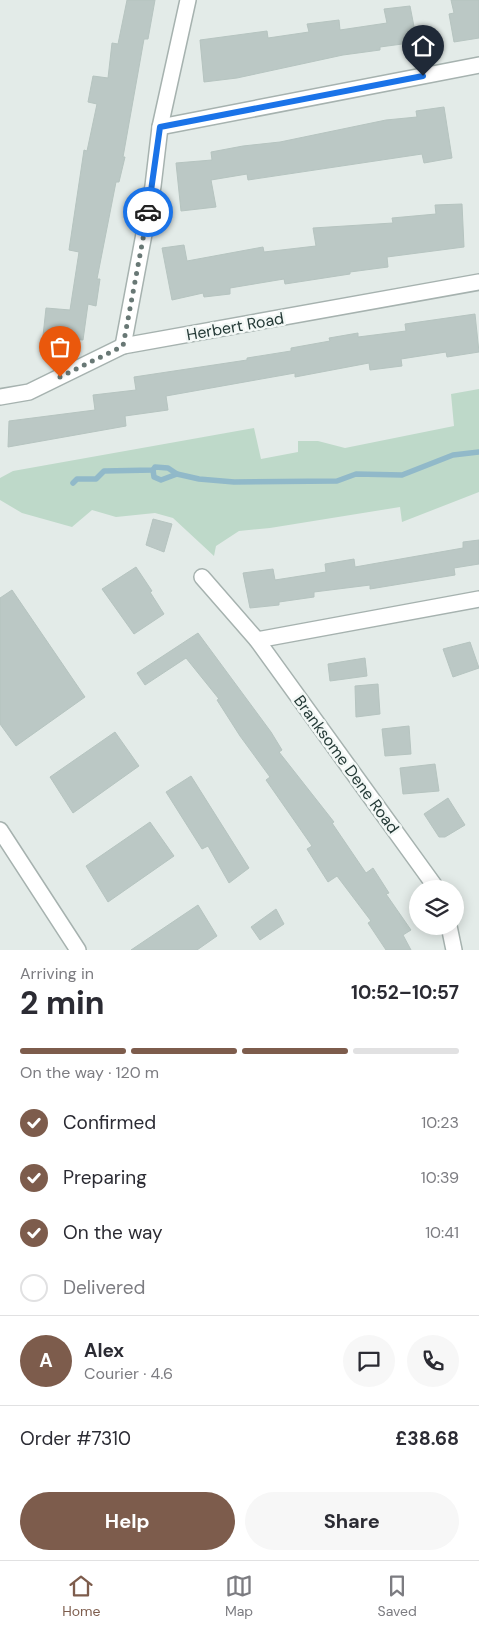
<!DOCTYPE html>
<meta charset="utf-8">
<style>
:root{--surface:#fff;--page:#f7f7f7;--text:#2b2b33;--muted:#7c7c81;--line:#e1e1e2;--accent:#7d5c4c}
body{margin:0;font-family:"DM Sans",sans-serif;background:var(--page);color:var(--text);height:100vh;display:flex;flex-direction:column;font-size:19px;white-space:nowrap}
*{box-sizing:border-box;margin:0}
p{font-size:16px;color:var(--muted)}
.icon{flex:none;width:28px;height:28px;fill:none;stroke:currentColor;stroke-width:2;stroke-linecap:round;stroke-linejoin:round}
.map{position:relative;height:950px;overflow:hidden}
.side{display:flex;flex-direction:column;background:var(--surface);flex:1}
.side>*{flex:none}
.tools{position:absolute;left:409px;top:880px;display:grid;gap:10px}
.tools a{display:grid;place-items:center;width:55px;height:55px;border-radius:50%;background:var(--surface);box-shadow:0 2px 12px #0003;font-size:25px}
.pin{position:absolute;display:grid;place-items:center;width:42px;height:42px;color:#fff;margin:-51px -21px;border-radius:50% 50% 50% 0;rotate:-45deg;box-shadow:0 0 5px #0007}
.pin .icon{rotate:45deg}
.courier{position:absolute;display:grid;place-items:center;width:50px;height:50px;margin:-25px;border:4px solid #1a73e8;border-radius:50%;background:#fff;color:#222;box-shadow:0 1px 6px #0007}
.overview em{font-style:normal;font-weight:700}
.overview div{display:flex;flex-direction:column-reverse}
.overview{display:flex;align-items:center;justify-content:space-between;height:85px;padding:0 20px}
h1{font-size:32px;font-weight:700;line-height:38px}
.bar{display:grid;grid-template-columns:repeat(4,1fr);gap:8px 5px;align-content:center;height:60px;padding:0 20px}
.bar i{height:6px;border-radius:4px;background:var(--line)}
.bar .selected{background:var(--accent)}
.bar p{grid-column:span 4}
.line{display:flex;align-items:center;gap:12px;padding:0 20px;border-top:1px solid var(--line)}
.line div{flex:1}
.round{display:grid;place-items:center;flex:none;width:52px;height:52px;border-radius:26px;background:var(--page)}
ol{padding:0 20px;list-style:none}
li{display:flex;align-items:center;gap:15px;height:55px}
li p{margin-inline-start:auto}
li .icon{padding:5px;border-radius:50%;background:var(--accent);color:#fff;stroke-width:4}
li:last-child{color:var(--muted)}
li i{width:28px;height:28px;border:2px solid var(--line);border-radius:50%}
.button{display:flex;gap:10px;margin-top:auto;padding:10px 20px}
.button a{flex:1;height:58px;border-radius:30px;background:var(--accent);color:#fff;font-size:20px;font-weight:700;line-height:58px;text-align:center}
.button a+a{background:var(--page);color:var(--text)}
.dock{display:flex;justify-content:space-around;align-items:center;height:70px;border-top:1px solid var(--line);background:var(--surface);font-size:14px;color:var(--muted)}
.dock a{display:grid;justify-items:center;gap:2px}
.dock .selected{color:var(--accent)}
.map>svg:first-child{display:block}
.green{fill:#bed9c9}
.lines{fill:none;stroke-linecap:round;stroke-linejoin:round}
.stream{stroke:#91b9c9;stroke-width:5.5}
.building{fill:#bbc8c5;stroke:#b6c4c0}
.minor-casing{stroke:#a6b2af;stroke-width:18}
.minor{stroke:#fff;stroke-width:15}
.done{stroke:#687875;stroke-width:5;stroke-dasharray:0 9}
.route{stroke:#1a73e8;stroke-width:6}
.labels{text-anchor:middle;stroke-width:5;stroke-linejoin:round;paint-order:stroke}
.street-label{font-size:16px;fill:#253a37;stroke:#f3f8f6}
</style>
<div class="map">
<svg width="479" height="950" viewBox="0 0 479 950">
<rect width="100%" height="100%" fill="#e3ebe8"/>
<polygon class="green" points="479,389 479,492 402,522 400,507 270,528 239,531 216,546 214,556 173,518 155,513 116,517 92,510 72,527 22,513 0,500 0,478 13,471 254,428 261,459 298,452 298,441 318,441 345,448 454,426 451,394"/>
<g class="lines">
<g class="stream">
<polyline points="153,470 154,477 161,480 177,474"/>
<polyline points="73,483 77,479 96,479 104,471 153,470 155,467 168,468 177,474 199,479 234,482 337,481 356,474 402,475 453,455 479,452"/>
</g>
</g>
<g class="building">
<polygon points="127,0 155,0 148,39 144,39 123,157 125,157 119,182 116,182 97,279 100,279 96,306 88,304 83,340 43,336 46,308 70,310 79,252 69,250 84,150 87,151 97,104 88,102 93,76 108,78 112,43 118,44"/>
<polygon points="451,0 479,0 479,38 454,42 449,14 454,13"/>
<polygon points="410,6 417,42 380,47 380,50 343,55 237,78 204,82 200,40 267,31 268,38 309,32 307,24 339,20 340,30 387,23 384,9"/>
<polygon points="444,107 452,158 424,163 422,154 248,180 247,174 211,180 216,207 181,211 176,163 212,160 211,152 243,146 280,142 386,120 417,117 416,111"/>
<polygon points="462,204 464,247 387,257 388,267 350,272 350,274 285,284 284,279 230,288 230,294 204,297 203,293 172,300 162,248 184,245 187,261 263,247 264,252 316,246 313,228 393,223 392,218 436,214 435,205"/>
<polygon points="475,314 479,352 447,357 446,352 401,359 402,366 370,370 369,363 295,377 295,373 166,396 168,410 125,416 126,426 8,447 9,421 95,410 93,395 136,390 134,377 247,360 247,358 291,351 291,348 330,341 329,338 358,333 358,337 406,331 405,324"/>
<polygon points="153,519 172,524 164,552 146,545"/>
<polygon points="479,540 479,564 454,568 455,575 370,589 370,585 314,592 314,597 279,602 279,605 250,608 243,573 273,569 275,580 326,572 325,564 354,559 355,567 463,548 463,542"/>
<polygon points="136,567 152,591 150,592 164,614 134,634 102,589"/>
<polygon points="12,590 85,697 16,746 0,724 0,598"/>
<polygon points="198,633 271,732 282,750 279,752 334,822 332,823 366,873 373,868 389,893 386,894 411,930 403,935 411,950 386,950 368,923 371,921 337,876 328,882 307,849 312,846 266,780 270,777 240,736 217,700 219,699 186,658 145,685 137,673"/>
<polygon points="470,642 479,668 453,677 443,649"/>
<polygon points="365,658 367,676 330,681 328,664"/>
<polygon points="378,684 380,714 356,717 355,686"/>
<polygon points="409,726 411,754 385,756 382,729"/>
<polygon points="115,732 139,766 73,813 50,777"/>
<polygon points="435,764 439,791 403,794 400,768"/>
<polygon points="191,776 249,868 229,883 208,846 202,849 166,792"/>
<polygon points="448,798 465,825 445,837 439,837 424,814"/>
<polygon points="150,822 174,856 108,902 86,866"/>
<polygon points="198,905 217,936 197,950 131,950"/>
<polygon points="276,909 284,924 260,940 251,927"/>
</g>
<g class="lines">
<defs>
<g id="minor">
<polyline points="160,127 479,65"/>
<polyline points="123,346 153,186 160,127 188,0"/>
<polyline points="0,397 29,392 123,346 479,282"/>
<polyline points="202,577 257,640 437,889"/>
<polyline points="257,640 479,599"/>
<polyline points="0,830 78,950"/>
<polyline points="449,926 454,950"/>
</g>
</defs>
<use href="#minor" class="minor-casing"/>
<use href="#minor" class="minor"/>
</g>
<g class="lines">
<polyline class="done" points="60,377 123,346 148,212"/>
<polyline class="route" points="148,212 160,127 423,76"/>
</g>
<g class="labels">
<g class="street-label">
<text transform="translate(235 326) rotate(-10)" y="6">Herbert Road</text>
<text transform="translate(347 764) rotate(54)" y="6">Branksome Dene Road</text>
</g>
</g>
</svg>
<div class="tools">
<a><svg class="icon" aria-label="layers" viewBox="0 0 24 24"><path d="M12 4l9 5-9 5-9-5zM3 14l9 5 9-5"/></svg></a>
</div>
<div class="pin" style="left:60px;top:377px;background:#ea580c"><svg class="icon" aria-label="bag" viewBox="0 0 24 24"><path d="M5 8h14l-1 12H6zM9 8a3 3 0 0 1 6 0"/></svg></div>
<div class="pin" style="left:423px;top:76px;background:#1f2937"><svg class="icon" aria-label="home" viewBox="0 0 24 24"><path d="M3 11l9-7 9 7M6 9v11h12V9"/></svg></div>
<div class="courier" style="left:148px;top:212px"><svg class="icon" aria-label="car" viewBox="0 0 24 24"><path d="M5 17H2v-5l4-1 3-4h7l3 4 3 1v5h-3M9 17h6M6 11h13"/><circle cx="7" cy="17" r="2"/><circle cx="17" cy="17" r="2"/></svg></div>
</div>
<section class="side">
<div class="overview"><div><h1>2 min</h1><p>Arriving in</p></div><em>10:52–10:57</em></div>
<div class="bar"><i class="selected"></i><i class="selected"></i><i class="selected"></i><i></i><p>On the way · 120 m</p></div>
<ol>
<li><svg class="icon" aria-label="check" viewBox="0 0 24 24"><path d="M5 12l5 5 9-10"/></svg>Confirmed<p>10:23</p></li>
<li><svg class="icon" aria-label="check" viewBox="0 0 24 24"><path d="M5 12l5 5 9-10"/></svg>Preparing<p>10:39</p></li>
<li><svg class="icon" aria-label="check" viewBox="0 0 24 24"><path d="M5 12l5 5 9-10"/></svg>On the way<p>10:41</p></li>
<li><i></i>Delivered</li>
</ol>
<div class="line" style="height:90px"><b class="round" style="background:var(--accent);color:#fff">A</b><div><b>Alex</b><p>Courier · 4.6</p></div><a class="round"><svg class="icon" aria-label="chat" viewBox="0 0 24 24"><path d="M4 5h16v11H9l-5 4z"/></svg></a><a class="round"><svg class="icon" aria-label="phone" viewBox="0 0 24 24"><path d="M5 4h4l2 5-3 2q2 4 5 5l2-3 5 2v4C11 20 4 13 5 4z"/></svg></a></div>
<div class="line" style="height:65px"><div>Order #7310</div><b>£38.68</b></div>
<div class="button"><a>Help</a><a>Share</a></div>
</section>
<nav class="dock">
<a class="selected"><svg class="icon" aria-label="home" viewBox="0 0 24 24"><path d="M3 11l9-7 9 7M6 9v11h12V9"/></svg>Home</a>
<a><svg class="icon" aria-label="map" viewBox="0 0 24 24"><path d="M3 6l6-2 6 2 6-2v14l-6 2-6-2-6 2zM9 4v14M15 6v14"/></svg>Map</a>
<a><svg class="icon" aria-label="saved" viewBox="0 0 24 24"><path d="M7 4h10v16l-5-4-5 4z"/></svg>Saved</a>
</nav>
